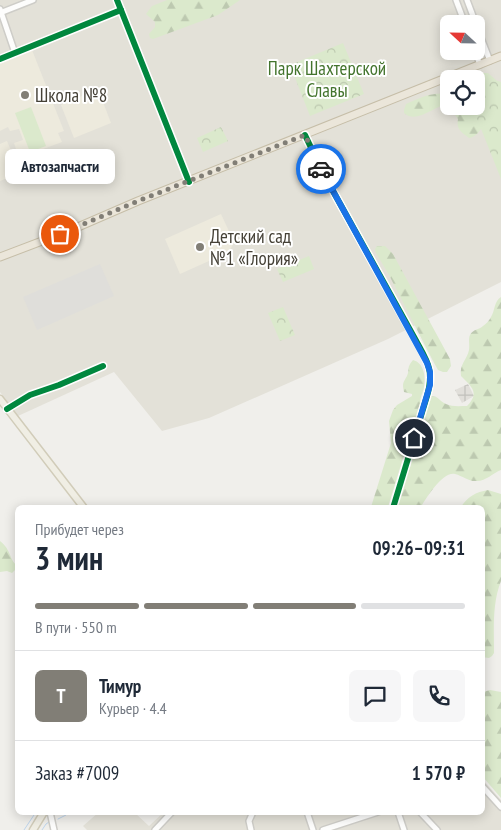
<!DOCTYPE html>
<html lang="ru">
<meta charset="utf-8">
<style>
:root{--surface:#fff;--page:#f6f6f7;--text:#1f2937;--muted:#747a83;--line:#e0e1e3;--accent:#817e76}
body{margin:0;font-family:"PT Sans Narrow",sans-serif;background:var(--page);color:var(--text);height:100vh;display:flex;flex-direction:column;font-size:19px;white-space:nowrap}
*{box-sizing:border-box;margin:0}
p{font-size:16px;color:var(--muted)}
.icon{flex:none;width:28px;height:28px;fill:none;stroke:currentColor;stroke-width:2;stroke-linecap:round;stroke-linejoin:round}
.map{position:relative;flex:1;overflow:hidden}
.sheet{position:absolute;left:15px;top:505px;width:470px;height:310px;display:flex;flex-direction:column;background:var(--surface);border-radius:8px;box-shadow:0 2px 12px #0003}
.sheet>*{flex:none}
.needle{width:32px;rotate:292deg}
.tools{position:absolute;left:440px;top:15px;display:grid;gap:10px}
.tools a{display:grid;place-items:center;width:45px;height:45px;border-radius:8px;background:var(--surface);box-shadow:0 2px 12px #0003;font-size:25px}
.pin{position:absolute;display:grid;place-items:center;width:42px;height:42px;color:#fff;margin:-21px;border:2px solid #fff;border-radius:50%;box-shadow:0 1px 5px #0007}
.courier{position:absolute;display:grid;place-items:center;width:50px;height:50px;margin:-25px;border:4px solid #1a73e8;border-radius:50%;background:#fff;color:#222;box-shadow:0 1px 6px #0007}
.bubble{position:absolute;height:35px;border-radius:8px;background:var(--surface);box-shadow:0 2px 12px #0003;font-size:16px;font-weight:700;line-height:35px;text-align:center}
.summary em{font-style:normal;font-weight:700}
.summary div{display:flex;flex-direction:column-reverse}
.summary{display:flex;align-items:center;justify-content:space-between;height:85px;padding:0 20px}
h1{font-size:32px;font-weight:700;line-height:38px}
.bar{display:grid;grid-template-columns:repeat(4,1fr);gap:8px 5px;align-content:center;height:60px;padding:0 20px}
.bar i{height:6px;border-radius:4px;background:var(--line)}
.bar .active{background:var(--accent)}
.bar p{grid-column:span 4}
.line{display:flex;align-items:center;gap:12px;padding:0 20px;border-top:1px solid var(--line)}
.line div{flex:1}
.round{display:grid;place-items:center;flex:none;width:52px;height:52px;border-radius:8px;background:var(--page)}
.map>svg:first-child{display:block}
.residential{fill:#e3e1d8;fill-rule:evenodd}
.industrial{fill:url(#industrial-grid)}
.education{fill:#edeadd}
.green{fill:#dbe9cc}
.forest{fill:url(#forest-firs)}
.park{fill:url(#park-crowns)}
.parking{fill:#dfdeda}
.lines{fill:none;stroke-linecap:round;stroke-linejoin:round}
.stream{stroke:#bed5ec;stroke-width:1}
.minor-casing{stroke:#cecdc8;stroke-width:8}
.major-casing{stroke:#d1ccb9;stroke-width:9}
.highway-casing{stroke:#c6bea8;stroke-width:9}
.minor{stroke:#fdfdfc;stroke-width:5}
.major{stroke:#f0eee4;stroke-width:6}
.highway{stroke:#ebe6da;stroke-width:7}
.cycleway-casing{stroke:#fff;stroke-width:9}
.cycleway{stroke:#00873e;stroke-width:6}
.done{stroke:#817e76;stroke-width:5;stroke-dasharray:0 9}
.route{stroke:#1a73e8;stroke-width:6}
.poi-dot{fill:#817e76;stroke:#fff;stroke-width:2}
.labels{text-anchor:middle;stroke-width:4;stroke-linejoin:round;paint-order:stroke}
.park-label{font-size:19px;fill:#43742d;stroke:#fff}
.poi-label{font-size:19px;fill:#454137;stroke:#fff;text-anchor:start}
</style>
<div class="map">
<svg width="501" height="830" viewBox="0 0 501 830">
<defs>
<pattern id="industrial-grid" width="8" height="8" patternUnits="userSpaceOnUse" patternTransform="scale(1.25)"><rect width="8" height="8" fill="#e1dfda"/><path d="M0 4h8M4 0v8" fill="none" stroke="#c2c1bc"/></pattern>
<pattern id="forest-firs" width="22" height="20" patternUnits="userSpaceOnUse" patternTransform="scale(1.25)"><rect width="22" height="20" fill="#dbe9cc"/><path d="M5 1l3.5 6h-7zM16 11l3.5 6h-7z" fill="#bdc9b0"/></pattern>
<pattern id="park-crowns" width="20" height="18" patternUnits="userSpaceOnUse" patternTransform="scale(1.25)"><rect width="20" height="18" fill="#dbe9cc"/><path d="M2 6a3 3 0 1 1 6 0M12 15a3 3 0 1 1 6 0" fill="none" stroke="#bdc9b0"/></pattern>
</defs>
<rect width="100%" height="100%" fill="#f0efeb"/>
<g class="residential">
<path d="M0,0H501V282L388,339L209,418L162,431L114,372L18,416L0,392ZM449,24H476V51H449ZM449,79H476V106H449Z"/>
<polygon points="483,780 501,800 501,830 87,830 83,826 99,812 135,813 149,826 164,812 482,812"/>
</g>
<polygon class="industrial" points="468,384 474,396 462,403 455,390"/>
<g class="education">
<polygon points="32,50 64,131 58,133 62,142 19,158 14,143 23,140 19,129 10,131 8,127 0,131 0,63"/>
<polygon points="98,89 111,123 74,138 61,105"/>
<polygon points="7,141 20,173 0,181 0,144"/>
<polygon points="221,214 234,242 229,252 180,274 165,239"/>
</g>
<polygon class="green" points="31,107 46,146 30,152 15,113"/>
<g class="forest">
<polygon points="167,0 240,0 218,15 153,39 150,38 149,34 155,27 155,22 146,14 152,6"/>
<path d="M481,73H488L496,80C492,95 487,136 469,138C461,132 456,129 458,119L450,108L447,105C434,105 417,125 404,113V110L406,104C413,101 421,97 429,95C437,93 441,95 449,90V106H476V79H466Z"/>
<polygon points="377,246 385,246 393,254 450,359 451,366 447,372 443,372 438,370 433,361 389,275 376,253 375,249"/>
<path d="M501,297V470C493,473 486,481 477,481C469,482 463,476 455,474C443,471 426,498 421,507L396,508L414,448L431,396C439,396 439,401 446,404C452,407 460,406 467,406C480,393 472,387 461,376C459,364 467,360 469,350C470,345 468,339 470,335C473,329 479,330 483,326C486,324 489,321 491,317C495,311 494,301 501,297Z"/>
<path d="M413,360C424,363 426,377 424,387C423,393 420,397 420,403L388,507H371L391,443L389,421L393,410L397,405L412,396V394L404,392C402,383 403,383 407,376C410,369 406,368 413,360Z"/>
<path d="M488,490L501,494V581C492,604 494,629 494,653L492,656L489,658L482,657V508L461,507C467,497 476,492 488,490Z"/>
<path d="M0,541C12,551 8,557 17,566L16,569L12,573L7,571L0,572Z"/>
<polygon points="490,690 501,692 501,798 483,777 483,692"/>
</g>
<g class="park">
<polygon points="343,43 364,94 310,116 290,65"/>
<polygon points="483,76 501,82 501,179 472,106 476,106 476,79"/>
<polygon points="221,127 228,141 203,152 197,138"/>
<polygon points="309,256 314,269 283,282 277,269"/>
<polygon points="283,307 295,335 280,341 268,313"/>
</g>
<polygon class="parking" points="100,264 114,296 37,330 23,297"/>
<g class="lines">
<g class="stream">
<polyline points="58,819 66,815 68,812"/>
<polyline points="24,830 36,812"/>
<polyline points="42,830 46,824 49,822"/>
</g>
<defs>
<g id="minor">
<polyline points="117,0 189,182"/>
<polyline points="456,0 465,24"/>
<polyline points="467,0 476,24"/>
<polyline points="0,9 15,53"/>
<polyline points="0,13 33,0"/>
<polyline points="476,25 490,61"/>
<polyline points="475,51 480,65"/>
<polyline points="0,59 121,10"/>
<path d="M305,135L323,173L414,337C426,360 435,368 427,396L393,508"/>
<polyline points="7,409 30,395 59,385 103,366"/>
<polyline points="482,786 501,807"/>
<polyline points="50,812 54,830"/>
<polyline points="307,812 313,830"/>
<polyline points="398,812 404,830"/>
<polyline points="420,812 437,830"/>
<polyline points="155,830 172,812"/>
<polyline points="251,830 249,821 253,812"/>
<polyline points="323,830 378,812"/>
</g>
<g id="major">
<polyline points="0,399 84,508"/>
<polyline points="33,830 44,812"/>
</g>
<polyline id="highway" points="0,257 71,230 138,201 501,56"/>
</defs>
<use href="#minor" class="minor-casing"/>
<use href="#major" class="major-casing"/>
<use href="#highway" class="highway-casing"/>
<use href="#minor" class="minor"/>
<use href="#major" class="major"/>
<use href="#highway" class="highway"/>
<defs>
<g id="cycleway">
<polyline points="117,0 189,182"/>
<polyline points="0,59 121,10"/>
<path d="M305,135L323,173L414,337C426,360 435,368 427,396L393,508"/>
<polyline points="7,409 30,395 59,385 103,366"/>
</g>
</defs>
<use href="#cycleway" class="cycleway-casing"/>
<use href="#cycleway" class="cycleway"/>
</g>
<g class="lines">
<polyline class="done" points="60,234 138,201 305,135 321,169"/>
<polyline class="route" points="321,169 427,363 430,372 430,385 414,438"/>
</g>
<g class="poi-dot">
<circle cx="25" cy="95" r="5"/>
<circle cx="200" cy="247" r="5"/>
</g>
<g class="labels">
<g class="park-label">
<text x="327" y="75">Парк Шахтерской<tspan x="327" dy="22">Славы</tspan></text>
</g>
<g class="poi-label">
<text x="35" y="102">Школа №8</text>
<text x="210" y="243">Детский сад<tspan x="210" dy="22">№1 «Глория»</tspan></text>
</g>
</g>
</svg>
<div class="tools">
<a><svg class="needle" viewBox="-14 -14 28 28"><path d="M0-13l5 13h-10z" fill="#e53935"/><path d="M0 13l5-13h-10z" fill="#747a83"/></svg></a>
<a><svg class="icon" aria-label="locate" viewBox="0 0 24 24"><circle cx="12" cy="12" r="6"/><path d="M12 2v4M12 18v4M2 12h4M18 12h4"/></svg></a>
</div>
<div class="pin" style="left:60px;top:234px;background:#ea580c"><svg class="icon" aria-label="bag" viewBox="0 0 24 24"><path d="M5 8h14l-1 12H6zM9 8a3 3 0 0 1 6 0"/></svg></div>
<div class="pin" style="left:414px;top:438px;background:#1f2937"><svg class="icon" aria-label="home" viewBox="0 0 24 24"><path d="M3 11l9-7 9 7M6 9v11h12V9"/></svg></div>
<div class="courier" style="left:321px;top:169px"><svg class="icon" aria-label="car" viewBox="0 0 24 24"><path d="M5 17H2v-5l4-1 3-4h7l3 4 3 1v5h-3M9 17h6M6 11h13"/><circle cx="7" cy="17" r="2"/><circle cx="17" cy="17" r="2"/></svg></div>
<div class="bubble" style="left:5px;top:149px;width:110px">Автозапчасти</div>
<section class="sheet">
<div class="summary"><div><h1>3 мин</h1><p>Прибудет через</p></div><em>09:26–09:31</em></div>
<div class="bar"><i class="active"></i><i class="active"></i><i class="active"></i><i></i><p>В пути · 550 m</p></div>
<div class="line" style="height:90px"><b class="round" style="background:var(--accent);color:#fff">Т</b><div><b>Тимур</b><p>Курьер · 4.4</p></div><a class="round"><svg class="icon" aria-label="chat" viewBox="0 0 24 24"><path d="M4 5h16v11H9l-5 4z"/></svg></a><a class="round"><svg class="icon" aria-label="phone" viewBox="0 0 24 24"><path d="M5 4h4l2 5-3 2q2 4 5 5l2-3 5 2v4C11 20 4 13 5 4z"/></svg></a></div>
<div class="line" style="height:65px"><div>Заказ #7009</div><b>1 570 ₽</b></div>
</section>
</div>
